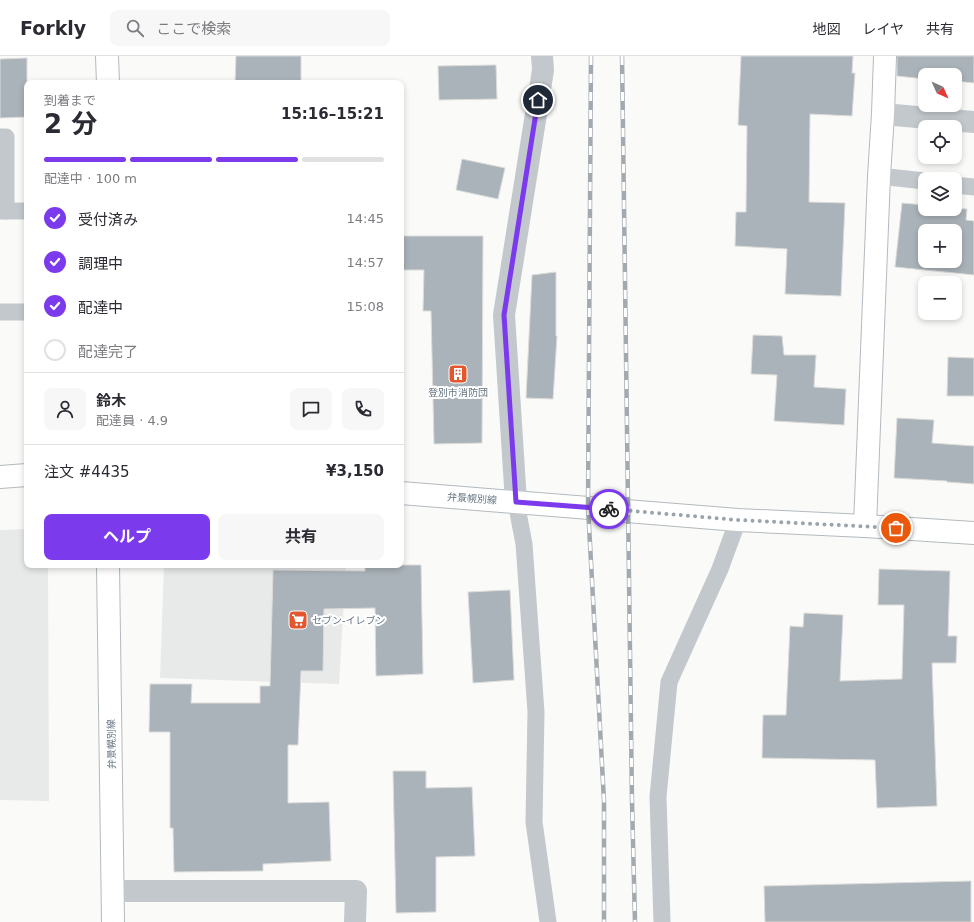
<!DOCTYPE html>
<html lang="ja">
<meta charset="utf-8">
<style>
:root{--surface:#fff;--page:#f7f7f7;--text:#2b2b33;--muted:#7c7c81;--line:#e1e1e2;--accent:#7c3aed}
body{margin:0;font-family:"DejaVu Sans","Noto Sans JP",sans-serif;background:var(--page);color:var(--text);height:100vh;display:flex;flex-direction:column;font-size:15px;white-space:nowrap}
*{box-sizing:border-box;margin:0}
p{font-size:13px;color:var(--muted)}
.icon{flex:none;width:22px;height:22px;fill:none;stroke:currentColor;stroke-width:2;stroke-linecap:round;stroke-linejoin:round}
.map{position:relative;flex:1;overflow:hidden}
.side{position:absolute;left:24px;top:24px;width:380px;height:488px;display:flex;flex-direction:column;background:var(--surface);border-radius:8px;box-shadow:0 2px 6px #0003}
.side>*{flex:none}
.needle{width:26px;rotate:135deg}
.fabs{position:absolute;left:918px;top:12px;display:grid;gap:8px}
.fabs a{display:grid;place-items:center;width:44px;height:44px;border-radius:8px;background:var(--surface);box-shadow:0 2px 6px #0003;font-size:20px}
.pin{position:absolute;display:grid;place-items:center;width:34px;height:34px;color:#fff;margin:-17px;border:2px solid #fff;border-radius:50%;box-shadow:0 1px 4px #0007}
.courier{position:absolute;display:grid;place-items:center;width:40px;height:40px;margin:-20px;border:3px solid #7c3aed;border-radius:50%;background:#fff;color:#222;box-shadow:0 1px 5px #0007}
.summary em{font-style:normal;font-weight:700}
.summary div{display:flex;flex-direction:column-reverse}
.summary{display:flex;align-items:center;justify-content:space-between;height:68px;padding:0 20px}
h1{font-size:26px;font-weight:700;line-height:30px}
.bar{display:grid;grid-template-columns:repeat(4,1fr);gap:6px 4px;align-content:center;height:48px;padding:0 20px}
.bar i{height:5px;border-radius:3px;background:var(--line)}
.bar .active{background:var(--accent)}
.bar p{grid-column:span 4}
.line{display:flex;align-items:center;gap:10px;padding:0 20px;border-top:1px solid var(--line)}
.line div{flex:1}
.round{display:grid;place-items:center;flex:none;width:42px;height:42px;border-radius:8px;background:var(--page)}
ol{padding:0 20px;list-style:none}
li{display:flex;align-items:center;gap:12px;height:44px}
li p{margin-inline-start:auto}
li .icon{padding:4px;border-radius:50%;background:var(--accent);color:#fff;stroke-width:4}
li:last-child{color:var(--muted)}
li i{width:22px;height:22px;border:2px solid var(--line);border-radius:50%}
.cta{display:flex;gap:8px;margin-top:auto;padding:8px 20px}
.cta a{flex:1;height:46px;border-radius:8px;background:var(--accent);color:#fff;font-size:16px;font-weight:700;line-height:46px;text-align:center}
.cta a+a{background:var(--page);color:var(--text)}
header{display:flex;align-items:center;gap:24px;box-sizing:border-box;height:56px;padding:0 20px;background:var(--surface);border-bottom:1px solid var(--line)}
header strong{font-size:19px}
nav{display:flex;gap:22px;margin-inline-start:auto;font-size:14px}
.search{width:280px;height:36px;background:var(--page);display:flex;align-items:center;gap:10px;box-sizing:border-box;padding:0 14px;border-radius:8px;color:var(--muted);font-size:15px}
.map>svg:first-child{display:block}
.built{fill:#e8e9e9}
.building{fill:#aab3b9;stroke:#dcdcda;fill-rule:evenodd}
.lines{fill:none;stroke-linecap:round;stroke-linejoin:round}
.secondary-casing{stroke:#b3babf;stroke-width:24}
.lane{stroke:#c3c8cc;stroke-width:17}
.street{stroke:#c3c8cc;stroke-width:22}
.secondary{stroke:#fff;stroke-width:22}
.rail-casing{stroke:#a2aab0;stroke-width:4.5}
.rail{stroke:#fff;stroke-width:3;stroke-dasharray:9;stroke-linecap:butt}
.done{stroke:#99a4ac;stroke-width:4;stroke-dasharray:0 7.2}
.route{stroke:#7c3aed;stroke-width:5}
.labels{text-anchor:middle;stroke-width:4;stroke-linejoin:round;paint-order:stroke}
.poi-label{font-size:10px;fill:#657683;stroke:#fff}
.street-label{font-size:10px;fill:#657683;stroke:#fff}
</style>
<header>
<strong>Forkly</strong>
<div class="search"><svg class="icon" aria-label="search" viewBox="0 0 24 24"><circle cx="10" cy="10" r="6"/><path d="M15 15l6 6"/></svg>ここで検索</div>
<nav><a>地図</a><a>レイヤ</a><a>共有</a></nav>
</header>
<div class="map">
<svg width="974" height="866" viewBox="0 0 974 866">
<rect width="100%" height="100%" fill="#fafaf8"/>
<g class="built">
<polygon points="27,473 27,509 48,509 49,745 0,744 0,474"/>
<polygon points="164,509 346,509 339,628 160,622"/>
</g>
<g class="building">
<polygon points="236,0 301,0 301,27 235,27"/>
<polygon points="741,0 853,0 852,17 855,17 852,60 810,58 809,146 845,147 841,240 785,238 787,193 735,190 736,156 746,156 747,70 738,69"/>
<polygon points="897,0 974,0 974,27 955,25 955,19 925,19 925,23 897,20"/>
<polygon points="27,2 27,61 0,62 0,3"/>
<polygon points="496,9 497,43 439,44 438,10"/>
<polygon points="462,103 505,112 498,143 456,134"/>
<path d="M902,147L925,149V153L955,152L967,153L966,164L974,165V219L895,211ZM925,175H955V205H925Z"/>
<polygon points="401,180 483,180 482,387 434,388 431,255 423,255 424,214 401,214"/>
<polygon points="556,216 556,280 557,280 553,343 526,342 532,219"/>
<polygon points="753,279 782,280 784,299 816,299 814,331 846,333 844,369 774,365 777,319 751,318"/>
<polygon points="948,301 974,302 974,340 947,340"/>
<polygon points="897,362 934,364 932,387 974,390 974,428 947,426 947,425 894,422"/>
<polygon points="365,509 421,509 423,618 376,620 375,552 324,553 323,615 301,615 298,689 288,689 288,747 329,746 331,805 263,808 263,815 174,816 173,772 170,772 170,676 149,676 150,628 192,628 191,647 260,647 260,630 270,630 273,514 365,515"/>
<polygon points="879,513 950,515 948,580 957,580 956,607 932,607 937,750 877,752 875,704 762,702 763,659 786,659 790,570 803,571 804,557 843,559 840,625 902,623 904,549 878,549"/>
<polygon points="510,534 514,624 473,627 468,536"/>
<polygon points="393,715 426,715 426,732 472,731 475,800 436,801 436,856 396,857"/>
<polygon points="971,825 971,866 765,866 764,830"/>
</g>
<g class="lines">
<defs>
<g id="secondary">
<polyline points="107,0 108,27"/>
<polyline points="0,421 27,419"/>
<polyline points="401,437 738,464 865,470 974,477"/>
<polyline points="865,470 879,120 883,58 885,0"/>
<polyline points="108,509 113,866"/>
</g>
</defs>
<use href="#secondary" class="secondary-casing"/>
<g class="lane">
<polyline points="0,81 6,81 6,155"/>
<polyline points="879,120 925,125"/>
<polyline points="955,129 974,131"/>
<polyline points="0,155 27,155"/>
<polyline points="0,256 27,256"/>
<polyline points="516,446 524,488 536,656 534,766 548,866"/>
<polyline points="662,866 658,741 669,626 720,513 738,464"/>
</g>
<g class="street">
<polyline points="883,58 974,66"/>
<polyline points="516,446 504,259 543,14 542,0"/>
<polyline points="113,835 356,835 355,866"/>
</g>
<use href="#secondary" class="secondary"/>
<defs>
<g id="rail">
<polyline points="591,0 588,451 604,745 604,866"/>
<polyline points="622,0 632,745 635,866"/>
</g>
</defs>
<use href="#rail" class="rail-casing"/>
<use href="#rail" class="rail"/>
</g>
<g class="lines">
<polyline class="done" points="609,453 738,464 896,472"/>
<polyline class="route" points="538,44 504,259 516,446 609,453"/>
</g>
<defs>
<symbol id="building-square" viewBox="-11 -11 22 22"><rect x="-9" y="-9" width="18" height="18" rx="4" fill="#e4572e" stroke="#fff"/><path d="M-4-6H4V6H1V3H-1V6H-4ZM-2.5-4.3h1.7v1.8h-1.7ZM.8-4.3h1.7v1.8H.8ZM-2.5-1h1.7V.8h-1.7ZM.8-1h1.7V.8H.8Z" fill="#fff"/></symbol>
<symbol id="supermarket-square" viewBox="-11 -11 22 22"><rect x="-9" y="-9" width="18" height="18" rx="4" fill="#e4572e" stroke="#fff"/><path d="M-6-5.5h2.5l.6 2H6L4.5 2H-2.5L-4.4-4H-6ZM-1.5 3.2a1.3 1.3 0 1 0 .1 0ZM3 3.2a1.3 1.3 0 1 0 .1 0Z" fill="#fff"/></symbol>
</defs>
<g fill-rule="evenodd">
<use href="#building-square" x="447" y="307" width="22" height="22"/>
<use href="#supermarket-square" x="287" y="553" width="22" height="22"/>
</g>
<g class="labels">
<g class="poi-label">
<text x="458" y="340">登別市消防団</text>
<text x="312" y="568" text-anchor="start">セブン-イレブン</text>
</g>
<g class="street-label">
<text transform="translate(472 442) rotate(4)" y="4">弁景幌別線</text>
<text transform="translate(111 688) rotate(-91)" y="4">弁景幌別線</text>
</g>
</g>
</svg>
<div class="fabs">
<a><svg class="needle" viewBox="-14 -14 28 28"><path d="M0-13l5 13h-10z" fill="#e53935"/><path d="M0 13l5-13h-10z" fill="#7c7c81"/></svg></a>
<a><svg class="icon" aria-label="locate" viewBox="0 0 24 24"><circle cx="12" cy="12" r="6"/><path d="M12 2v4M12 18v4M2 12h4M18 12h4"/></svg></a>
<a><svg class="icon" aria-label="layers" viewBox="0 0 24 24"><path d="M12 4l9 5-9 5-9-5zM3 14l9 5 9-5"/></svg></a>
<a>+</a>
<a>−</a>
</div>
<div class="pin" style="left:896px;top:472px;background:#ea580c"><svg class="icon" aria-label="bag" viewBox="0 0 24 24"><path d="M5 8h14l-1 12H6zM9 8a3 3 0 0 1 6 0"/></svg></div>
<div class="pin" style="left:538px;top:44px;background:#1f2937"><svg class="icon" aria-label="home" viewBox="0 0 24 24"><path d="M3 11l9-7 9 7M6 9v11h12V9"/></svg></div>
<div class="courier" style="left:609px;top:453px"><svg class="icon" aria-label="bike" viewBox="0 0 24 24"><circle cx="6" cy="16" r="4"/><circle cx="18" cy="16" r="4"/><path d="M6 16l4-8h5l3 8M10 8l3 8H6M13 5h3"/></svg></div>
<section class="side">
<div class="summary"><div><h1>2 分</h1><p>到着まで</p></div><em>15:16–15:21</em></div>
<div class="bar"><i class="active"></i><i class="active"></i><i class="active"></i><i></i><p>配達中 · 100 m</p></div>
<ol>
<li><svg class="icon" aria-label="check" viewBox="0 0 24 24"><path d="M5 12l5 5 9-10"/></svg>受付済み<p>14:45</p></li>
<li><svg class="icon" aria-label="check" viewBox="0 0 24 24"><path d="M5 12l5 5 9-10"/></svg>調理中<p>14:57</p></li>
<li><svg class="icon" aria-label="check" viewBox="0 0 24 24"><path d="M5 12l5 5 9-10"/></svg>配達中<p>15:08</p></li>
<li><i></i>配達完了</li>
</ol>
<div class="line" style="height:72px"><a class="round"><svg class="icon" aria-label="person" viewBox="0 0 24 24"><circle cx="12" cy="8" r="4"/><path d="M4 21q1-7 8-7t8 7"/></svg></a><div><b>鈴木</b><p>配達員 · 4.9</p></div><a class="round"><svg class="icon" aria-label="chat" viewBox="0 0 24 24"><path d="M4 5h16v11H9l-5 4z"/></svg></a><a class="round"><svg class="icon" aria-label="phone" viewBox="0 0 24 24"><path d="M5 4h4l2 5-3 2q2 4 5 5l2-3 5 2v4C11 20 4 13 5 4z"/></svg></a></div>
<div class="line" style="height:52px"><div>注文 #4435</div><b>¥3,150</b></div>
<div class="cta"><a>ヘルプ</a><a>共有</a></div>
</section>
</div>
